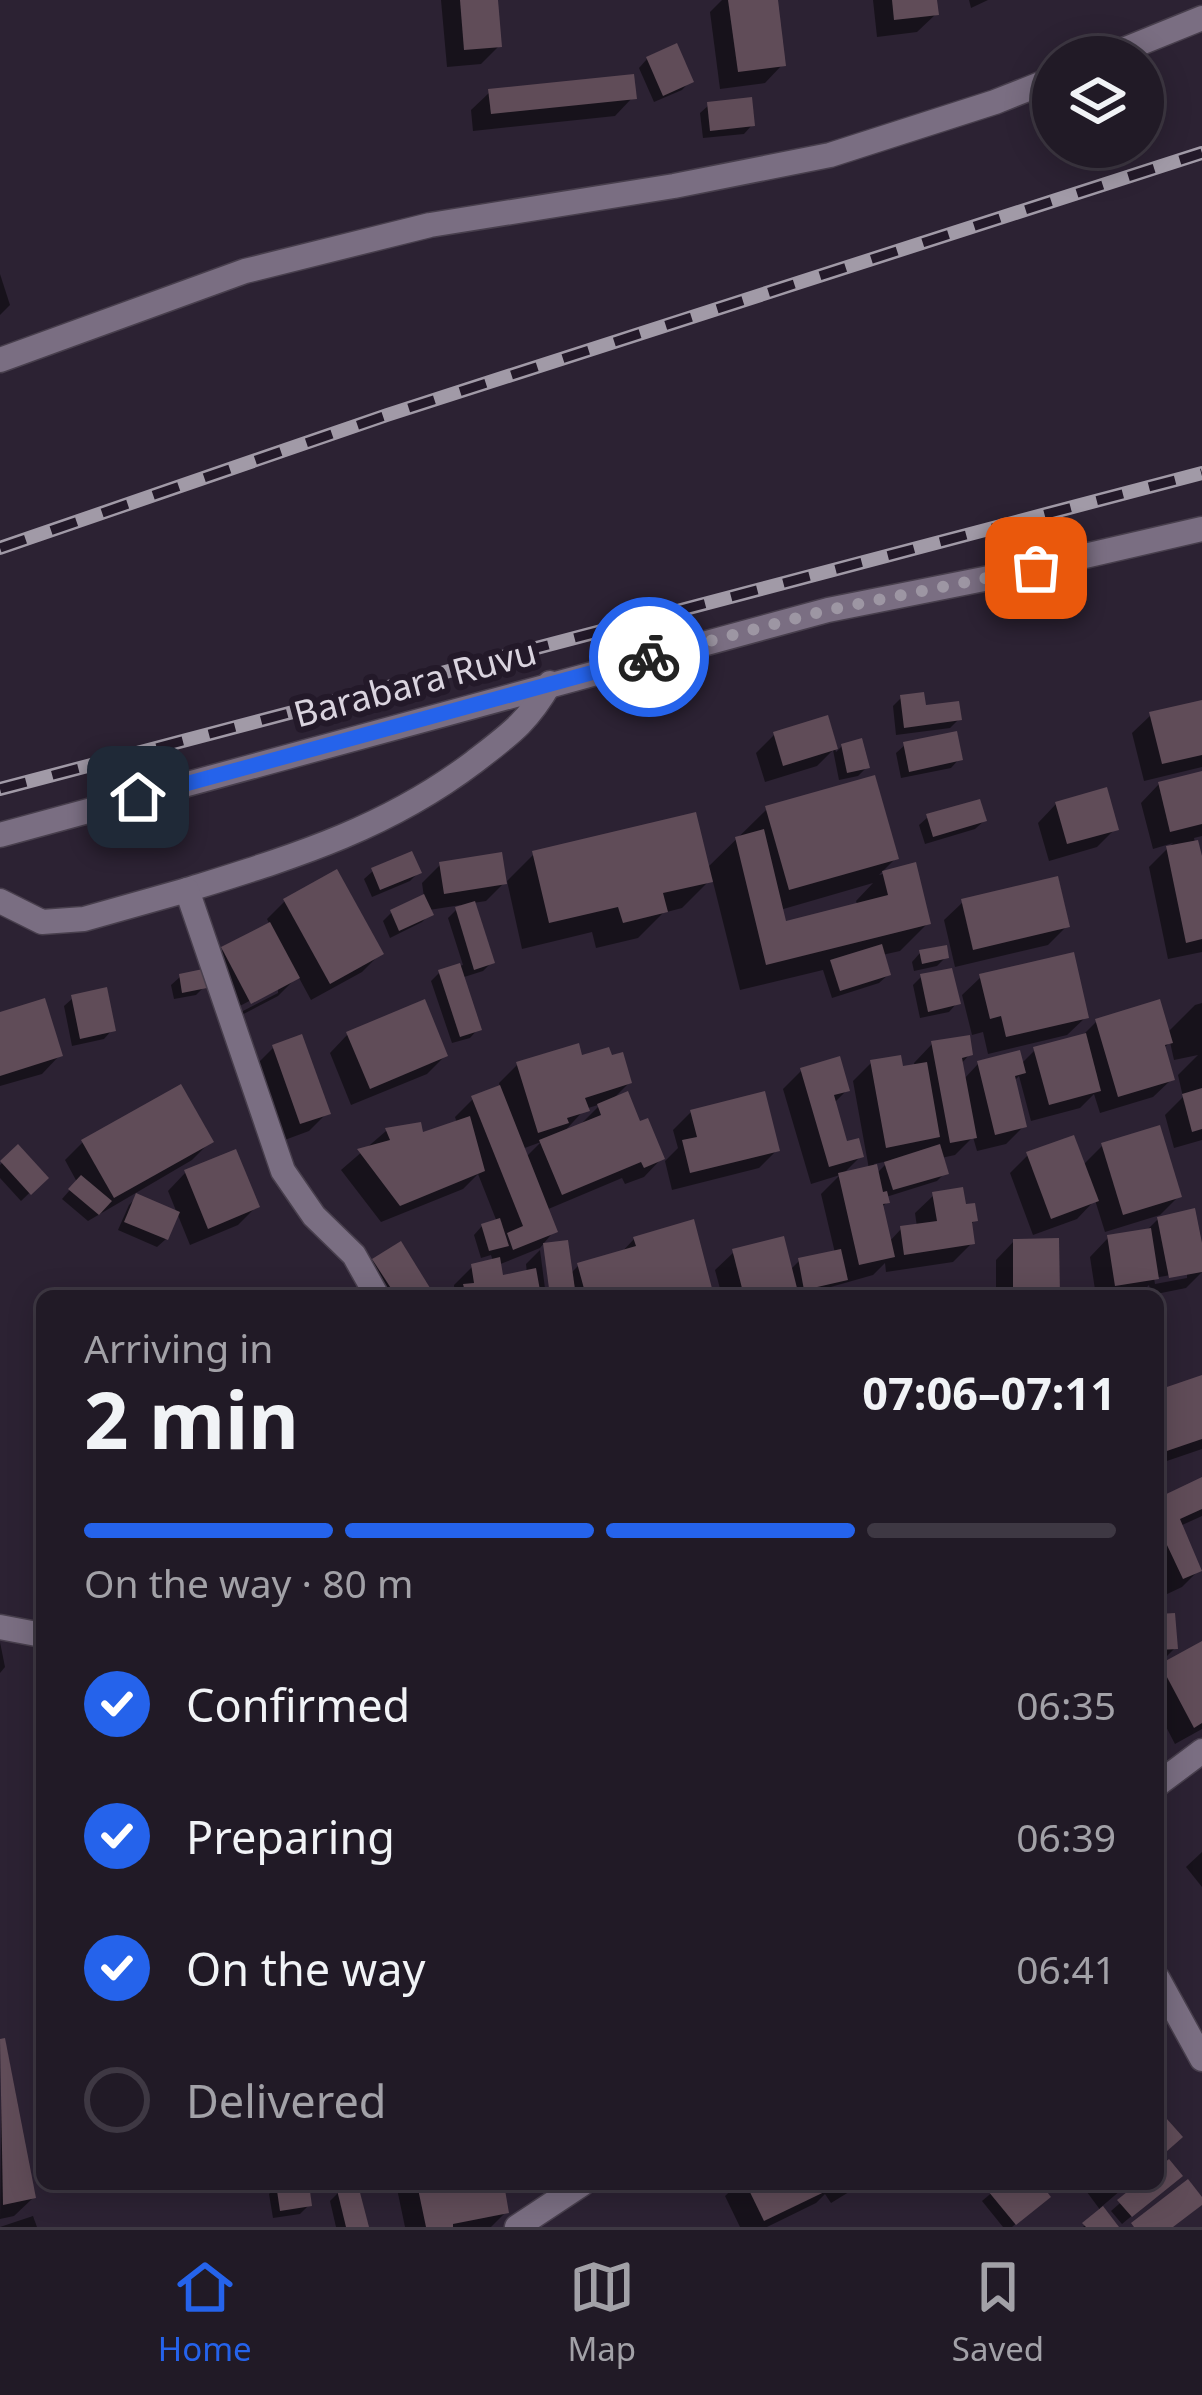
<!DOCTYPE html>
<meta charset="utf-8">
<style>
:root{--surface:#211a26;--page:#2d2732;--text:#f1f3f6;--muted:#a2a1a7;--line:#3e3843;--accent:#2563eb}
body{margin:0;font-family:"Noto Sans",sans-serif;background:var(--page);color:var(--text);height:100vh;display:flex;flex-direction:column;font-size:45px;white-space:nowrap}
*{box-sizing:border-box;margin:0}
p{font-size:39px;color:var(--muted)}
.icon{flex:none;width:66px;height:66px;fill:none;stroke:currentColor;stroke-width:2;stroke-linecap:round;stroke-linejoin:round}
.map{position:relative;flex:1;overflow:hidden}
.sheet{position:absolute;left:36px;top:1290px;width:1128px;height:900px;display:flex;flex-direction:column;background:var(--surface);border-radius:18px;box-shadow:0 6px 30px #0003,0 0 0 3px var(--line)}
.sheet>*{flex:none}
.controls{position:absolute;left:1032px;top:36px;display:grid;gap:24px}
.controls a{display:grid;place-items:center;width:132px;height:132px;border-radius:50%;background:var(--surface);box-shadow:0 6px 30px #0003,0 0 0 3px var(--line);font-size:60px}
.pin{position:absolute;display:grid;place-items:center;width:102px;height:102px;color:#fff;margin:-51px;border-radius:24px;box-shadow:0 6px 18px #0006}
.courier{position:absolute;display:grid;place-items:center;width:120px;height:120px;margin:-60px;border:9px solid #2563eb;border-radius:50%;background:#fff;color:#222;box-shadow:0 3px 15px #0007}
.overview em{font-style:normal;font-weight:700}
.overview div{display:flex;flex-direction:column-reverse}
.overview{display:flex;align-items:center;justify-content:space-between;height:204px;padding:0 48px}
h1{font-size:78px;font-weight:700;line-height:90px}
.bar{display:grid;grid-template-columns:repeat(4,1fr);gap:18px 12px;align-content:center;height:144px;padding:0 48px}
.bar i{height:15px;border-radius:9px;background:var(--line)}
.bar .selected{background:var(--accent)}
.bar p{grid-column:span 4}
ol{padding:0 48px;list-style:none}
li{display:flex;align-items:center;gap:36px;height:132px}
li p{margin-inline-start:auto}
li .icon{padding:12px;border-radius:50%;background:var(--accent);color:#fff;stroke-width:4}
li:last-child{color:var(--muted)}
li i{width:66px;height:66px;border:6px solid var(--line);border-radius:50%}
.tabs{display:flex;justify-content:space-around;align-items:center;height:168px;border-top:3px solid var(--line);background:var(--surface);font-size:33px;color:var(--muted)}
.tabs a{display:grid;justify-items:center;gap:6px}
.tabs .selected{color:var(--accent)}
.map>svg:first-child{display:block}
.shadow{fill:#0007;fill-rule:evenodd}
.building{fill:#604c58}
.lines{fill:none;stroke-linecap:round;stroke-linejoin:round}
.street-casing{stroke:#483f4d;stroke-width:27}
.street{stroke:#7a6e82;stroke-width:24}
.rail-casing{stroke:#a19aa7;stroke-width:14}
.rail{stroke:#231929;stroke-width:9;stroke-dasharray:27;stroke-linecap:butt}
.done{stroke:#9d96a3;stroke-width:12;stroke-dasharray:0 21.6}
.route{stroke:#2563eb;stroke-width:15}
.labels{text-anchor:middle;stroke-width:12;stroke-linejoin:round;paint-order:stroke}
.street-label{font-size:36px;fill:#dad4df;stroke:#231929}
</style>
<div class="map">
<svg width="1202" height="2227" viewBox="0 0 1202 2227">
<rect width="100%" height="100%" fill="#2c2233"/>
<g class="shadow">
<polygon points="441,0 495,0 499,46 481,64 447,67"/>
<polygon points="722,0 775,0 783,64 765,83 720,89 710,12"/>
<polygon points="873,0 934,0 936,14 917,32 877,37"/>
<polygon points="969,0 988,0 971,8"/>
<polygon points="647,59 690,81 682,90 654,102 639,68"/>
<polygon points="490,92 633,97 615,116 473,131 471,110"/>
<polygon points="709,105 752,125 744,134 703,138 700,113"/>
<polygon points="0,274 10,305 0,315"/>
<polygon points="901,698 923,709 959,719 950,728 896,735 893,706"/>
<polygon points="1202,703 1202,767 1144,781 1132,733 1151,715"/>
<polygon points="826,719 836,752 842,746 867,767 858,776 839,780 833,750 817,766 765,782 756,753 774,735"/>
<polygon points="905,745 959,759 951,768 901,778 896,753"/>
<polygon points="1202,774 1202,836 1194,838 1199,860 1202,859 1202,952 1168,959 1149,867 1173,843 1153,849 1141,803 1159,784"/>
<polygon points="1056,804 1115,829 1097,847 1049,861 1038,823"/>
<path d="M767,809L896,858L879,875L914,866L927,924L900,951L882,955L888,975L879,983L832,998L823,970L740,990L712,878L682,908L663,913L638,938L596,948L592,932L522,949L507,881L534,854L706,869ZM873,883L856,901L858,906L784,924L780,910Z"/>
<polygon points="928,817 984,821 975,829 925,844 919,825"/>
<polygon points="440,865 504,883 486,901 473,903 492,962 483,971 461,978 478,1029 470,1038 452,1043 431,981 440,972 463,965 448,918 461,905 429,910 430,914 422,922 390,938 383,921 391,913 424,897 422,883"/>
<polygon points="373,871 419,872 410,881 372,897 364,879"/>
<path d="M285,901L380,954L362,972L311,1000L298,976L278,996L232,1020L205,968L223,950L270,925L267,919ZM278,986V993L239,1013L236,1008Z"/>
<polygon points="963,902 1067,926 1048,945 955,967 944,920"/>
<polygon points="920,953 946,957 937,966 914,971 912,962"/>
<polygon points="180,977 204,987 196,995 174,999 171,985"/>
<polygon points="921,977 957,1003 949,1012 920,1018 913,985"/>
<polygon points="981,977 1086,1017 1067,1035 988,1054 983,1032 972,1035 962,995"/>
<polygon points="73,998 112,1030 104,1039 72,1046 64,1006"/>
<path d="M1202,1003V1140L1174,1148L1165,1115L1183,1097L1178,1075L1198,1055L1174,1060L1170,1042L1163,1049L1172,1079L1153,1097L1100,1113L1094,1094L1080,1108L1031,1121L1019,1076L1013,1082L1024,1126L1006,1144L977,1151L973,1137L955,1155L941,1158L945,1173L937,1181L886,1197L887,1202L881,1208L889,1242L901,1229L917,1227L915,1213L934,1195L963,1207L975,1220L969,1226L972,1243L953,1262L886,1272L885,1263L873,1275L799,1296H722L715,1270L734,1252L790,1270L799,1261L835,1253L821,1194L840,1175L811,1184L783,1089L802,1070L847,1090L834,1103L845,1145L861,1156L842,1175L869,1169L853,1081L871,1063L901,1070L915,1067L914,1063L932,1044L970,1054L960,1065L963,1080L978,1064H1021L1035,1050L1080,1038L1097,1021L1167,1033L1195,1005ZM889,1161L876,1174L874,1164Z"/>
<polygon points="0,1015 60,1055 42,1074 0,1086"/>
<polygon points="348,1034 445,1056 427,1074 351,1105 330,1053"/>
<polygon points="273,1048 327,1113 309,1131 282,1141 255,1066"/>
<path d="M580,1059L629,1083L610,1102L638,1125L662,1158L644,1177L625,1184L622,1178L546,1210L554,1231L540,1248L498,1265L500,1278L527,1273L526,1264L540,1250L546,1296H455L454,1285L472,1267L493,1261L491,1255L481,1258L474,1235L482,1226L497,1222L478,1174L463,1189L381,1222L341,1170L386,1131L419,1126L421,1136L457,1123L455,1117L473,1099L500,1088L499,1083L517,1065ZM601,1104L580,1125L562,1134L585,1109ZM541,1142L525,1158L522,1149Z"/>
<polygon points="691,1112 777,1150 759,1168 672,1190 665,1161 678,1148 673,1130"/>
<polygon points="83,1142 210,1142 192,1160 88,1221 62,1199 77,1182 65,1160"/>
<polygon points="1102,1146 1179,1196 1160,1215 1105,1232 1095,1200 1077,1219 1033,1235 1010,1173 1028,1155 1082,1166"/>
<polygon points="18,1148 45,1178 21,1201 0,1178 0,1165"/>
<polygon points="186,1172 256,1207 238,1225 190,1245 168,1191"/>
<polygon points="137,1197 166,1239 157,1247 118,1230 129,1205"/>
<path d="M1158,1219L1202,1258V1272L1186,1288L1151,1295L1149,1285L1138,1296H1096L1090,1257L1108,1238L1145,1232ZM1187,1272V1278L1155,1284L1154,1278Z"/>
<polygon points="634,1239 711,1296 548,1296 579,1265 620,1254"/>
<polygon points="1014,1241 1057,1296 996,1296 996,1260"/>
<polygon points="374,1261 432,1296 367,1296 356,1279"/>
<polygon points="1202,1378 1202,1449 1158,1464 1158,1393"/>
<polygon points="1202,1480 1202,1516 1180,1526 1200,1569 1182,1587 1165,1595 1158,1581 1158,1501"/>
<polygon points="42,1588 42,1611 33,1606"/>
<polygon points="1158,1617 1175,1648 1166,1657 1158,1657"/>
<polygon points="0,1642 5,1667 0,1673"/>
<polygon points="1202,1647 1202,1729 1175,1744 1163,1721 1158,1726 1158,1670"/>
<polygon points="1202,1852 1202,1887 1186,1867"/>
<polygon points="2,2041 33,2198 14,2216 0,2219"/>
<polygon points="1158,2171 1170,2184 1122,2224 1111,2211 1142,2184 1158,2184"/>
<polygon points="306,2184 309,2205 300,2214 273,2218 269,2194 278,2185"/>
<polygon points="396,2184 501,2184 506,2212 491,2227 405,2227"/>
<polygon points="738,2184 862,2184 831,2203 825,2194 816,2203 767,2227 740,2227 725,2196"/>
<polygon points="1002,2184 1037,2184 1039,2205 1012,2227 1003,2227 982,2201"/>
<polygon points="1081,2184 1128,2184 1100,2208 1115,2227 1083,2227 1101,2211"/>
<polygon points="338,2193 366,2227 336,2227 330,2201"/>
<polygon points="33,2216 37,2227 0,2227"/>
</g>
<g class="building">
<polygon points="460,0 498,0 502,47 464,50"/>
<polygon points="728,0 778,0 786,66 738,72"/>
<polygon points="892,0 937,0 939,15 894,20"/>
<polygon points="677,43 694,82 663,96 646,57"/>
<polygon points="634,74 637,99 491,114 488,89"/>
<polygon points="752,97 755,126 710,131 707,102"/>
<polygon points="924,692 926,705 959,701 962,720 904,728 900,695"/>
<polygon points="1202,700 1202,755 1162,764 1149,712"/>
<polygon points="828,715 838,749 783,766 773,732"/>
<polygon points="957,731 963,760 909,772 903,742"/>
<polygon points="862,738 870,768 847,773 841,744"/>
<polygon points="1202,771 1202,824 1170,832 1158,782"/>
<polygon points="875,775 899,859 789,890 765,806"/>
<polygon points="1107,787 1119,830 1067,844 1055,802"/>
<polygon points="980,799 987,821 933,837 926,814"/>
<polygon points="696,812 713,882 663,893 668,912 623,923 618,907 549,923 532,851"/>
<polygon points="764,829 786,921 888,895 882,871 916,862 931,924 766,965 735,837"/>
<polygon points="1198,840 1202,856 1202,939 1186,943 1166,846"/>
<polygon points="412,851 422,873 380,890 371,868"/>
<polygon points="502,852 507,884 444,894 439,862"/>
<polygon points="337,869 384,954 330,984 283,899"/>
<polygon points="1058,876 1070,927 973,950 961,899"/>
<polygon points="424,894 434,915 399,931 390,910"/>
<polygon points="475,901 495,963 474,970 455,907"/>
<polygon points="270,922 300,978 251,1004 221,947"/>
<polygon points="882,944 891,975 840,991 830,960"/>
<polygon points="947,945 949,958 922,964 919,950"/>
<polygon points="1074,952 1089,1018 1006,1037 1001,1016 990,1019 979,974"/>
<polygon points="460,963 482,1030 460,1037 438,970"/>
<polygon points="952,968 961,1004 928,1012 920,974"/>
<polygon points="203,969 207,988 182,993 179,974"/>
<polygon points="107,987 116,1031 80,1039 71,995"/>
<polygon points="45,998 63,1056 0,1076 0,1012"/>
<polygon points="425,999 448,1056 370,1089 346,1032"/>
<polygon points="1160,999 1173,1043 1165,1045 1175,1080 1118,1097 1095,1019"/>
<polygon points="1086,1033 1101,1091 1049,1105 1033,1047"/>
<polygon points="302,1034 331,1114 300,1124 272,1045"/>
<polygon points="970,1035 973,1055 962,1058 977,1138 950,1143 931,1041"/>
<polygon points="579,1043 582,1055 609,1047 612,1055 623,1052 632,1083 585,1098 590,1111 567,1118 569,1123 538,1133 516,1062"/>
<polygon points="1020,1050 1026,1073 1015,1076 1027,1127 995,1135 977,1061"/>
<polygon points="901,1055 903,1066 927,1062 940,1137 886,1148 870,1060"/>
<polygon points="840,1056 850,1091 834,1095 847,1141 859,1138 864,1157 829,1167 800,1068"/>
<polygon points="181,1084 214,1142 114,1198 81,1140"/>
<polygon points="500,1085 558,1232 513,1250 507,1233 523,1226 471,1096"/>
<polygon points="1202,1088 1202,1129 1192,1132 1182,1094"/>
<polygon points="628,1091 640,1121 648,1118 665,1159 644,1168 641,1162 562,1195 539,1140 601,1115 597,1104"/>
<polygon points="765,1091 780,1151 690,1173 682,1140 697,1137 690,1110"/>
<polygon points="470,1116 485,1171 400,1206 357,1149 390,1140 385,1128 421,1122 423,1132"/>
<polygon points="1160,1125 1182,1197 1123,1215 1101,1143"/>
<polygon points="1074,1135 1099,1201 1051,1219 1026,1152"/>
<polygon points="18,1144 49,1178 31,1195 0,1161"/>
<polygon points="940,1144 949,1174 893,1190 884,1162"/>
<polygon points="236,1149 260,1207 208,1229 184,1170"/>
<polygon points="877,1164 883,1192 887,1191 890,1203 883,1204 895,1257 859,1265 838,1173"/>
<polygon points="81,1175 112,1201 99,1215 68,1189"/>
<polygon points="963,1187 966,1204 975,1203 978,1221 972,1222 975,1244 904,1255 900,1226 937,1221 932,1192"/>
<polygon points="136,1193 180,1212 168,1240 124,1222"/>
<polygon points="1195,1208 1202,1243 1202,1272 1169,1278 1157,1217"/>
<polygon points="500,1218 509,1246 489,1251 481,1224"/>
<polygon points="694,1219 714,1296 586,1296 577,1263 636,1246 633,1237"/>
<polygon points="1151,1228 1159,1279 1115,1286 1107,1235"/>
<polygon points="784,1236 799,1296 744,1296 732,1249"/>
<polygon points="1059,1238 1060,1296 1013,1296 1013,1239"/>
<polygon points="568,1240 576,1296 550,1296 543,1243"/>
<polygon points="401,1241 435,1296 396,1296 372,1259"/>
<polygon points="841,1249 848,1280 804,1290 798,1258"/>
<polygon points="500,1257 503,1275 536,1268 541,1296 466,1296 463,1284 474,1283 471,1264"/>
<polygon points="1202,1375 1202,1439 1158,1454 1158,1390"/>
<polygon points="1202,1477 1202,1509 1180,1519 1202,1571 1183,1579 1158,1526 1158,1498"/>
<polygon points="1175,1613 1178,1649 1158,1650 1158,1614"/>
<polygon points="1202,1641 1202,1723 1194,1728 1160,1664"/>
<polygon points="5,2038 36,2198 3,2205 0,2039"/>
<polygon points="1158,2109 1183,2137 1158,2159"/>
<polygon points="1169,2159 1183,2176 1132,2217 1117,2200 1137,2184 1158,2184 1158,2168"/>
<polygon points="1188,2179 1202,2197 1202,2205 1173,2227 1134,2227 1131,2223"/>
<polygon points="276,2184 309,2184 312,2206 280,2211"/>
<polygon points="417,2184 504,2184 509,2213 453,2224 453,2227 426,2227"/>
<polygon points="746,2184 841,2184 764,2221"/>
<polygon points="997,2184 1041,2184 1051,2197 1016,2225 988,2191"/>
<polygon points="358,2185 369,2227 346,2227 337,2190"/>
<polygon points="1103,2206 1119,2227 1086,2227 1082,2223"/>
</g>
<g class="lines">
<defs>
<g id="street">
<polyline points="1106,57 1202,18"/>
<polyline points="0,360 245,271 430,225 674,186 830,155 995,102 1053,79"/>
<polyline points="0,835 828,610 994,577 1202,529"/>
<path d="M187,890C292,857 384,830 474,762C510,734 527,723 550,683"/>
<polyline points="0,901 42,922 84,919 187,890 283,1171 314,1216 354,1255 377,1296"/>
<polyline points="0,1627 42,1635"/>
<polyline points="1158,1784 1202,1751"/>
<polyline points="1158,1979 1202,2059"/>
<polyline points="517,2227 582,2184"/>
</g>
</defs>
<use href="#street" class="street-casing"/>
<use href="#street" class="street"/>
<defs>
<g id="rail">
<polyline points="0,548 387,415 1202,153"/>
<polyline points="0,789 1202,473"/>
</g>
</defs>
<use href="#rail" class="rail-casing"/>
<use href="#rail" class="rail"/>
</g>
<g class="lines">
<polyline class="done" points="649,657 828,610 1036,568"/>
<polyline class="route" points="138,797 649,657"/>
</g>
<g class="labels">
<g class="street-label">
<text transform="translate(415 683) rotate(-15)" y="13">Barabara Ruvu</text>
</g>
</g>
</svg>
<div class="controls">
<a><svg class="icon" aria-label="layers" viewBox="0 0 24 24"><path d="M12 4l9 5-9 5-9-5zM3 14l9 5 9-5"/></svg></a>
</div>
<div class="pin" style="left:1036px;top:568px;background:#ea580c"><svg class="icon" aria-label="bag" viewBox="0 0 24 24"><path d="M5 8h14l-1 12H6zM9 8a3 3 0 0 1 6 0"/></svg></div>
<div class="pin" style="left:138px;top:797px;background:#1f2937"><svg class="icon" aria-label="home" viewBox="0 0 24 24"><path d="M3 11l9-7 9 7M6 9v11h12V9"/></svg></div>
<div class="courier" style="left:649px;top:657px"><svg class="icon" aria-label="bike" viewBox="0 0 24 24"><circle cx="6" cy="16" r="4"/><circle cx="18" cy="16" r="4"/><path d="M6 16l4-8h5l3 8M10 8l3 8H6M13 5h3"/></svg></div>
<section class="sheet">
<div class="overview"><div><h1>2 min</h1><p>Arriving in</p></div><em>07:06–07:11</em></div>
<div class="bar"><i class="selected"></i><i class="selected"></i><i class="selected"></i><i></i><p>On the way · 80 m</p></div>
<ol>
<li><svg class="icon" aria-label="check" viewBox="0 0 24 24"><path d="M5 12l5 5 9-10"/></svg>Confirmed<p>06:35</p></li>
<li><svg class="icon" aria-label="check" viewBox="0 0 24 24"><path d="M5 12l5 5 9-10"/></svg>Preparing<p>06:39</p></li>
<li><svg class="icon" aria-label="check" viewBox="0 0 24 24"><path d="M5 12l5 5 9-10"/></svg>On the way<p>06:41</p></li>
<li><i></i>Delivered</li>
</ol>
</section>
</div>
<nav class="tabs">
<a class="selected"><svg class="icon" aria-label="home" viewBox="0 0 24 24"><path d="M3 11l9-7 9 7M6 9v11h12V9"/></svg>Home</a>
<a><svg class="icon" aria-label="map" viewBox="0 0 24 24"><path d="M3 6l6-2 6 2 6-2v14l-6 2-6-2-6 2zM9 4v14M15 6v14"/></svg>Map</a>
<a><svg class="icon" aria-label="saved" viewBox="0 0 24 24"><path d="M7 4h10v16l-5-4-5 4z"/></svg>Saved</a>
</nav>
